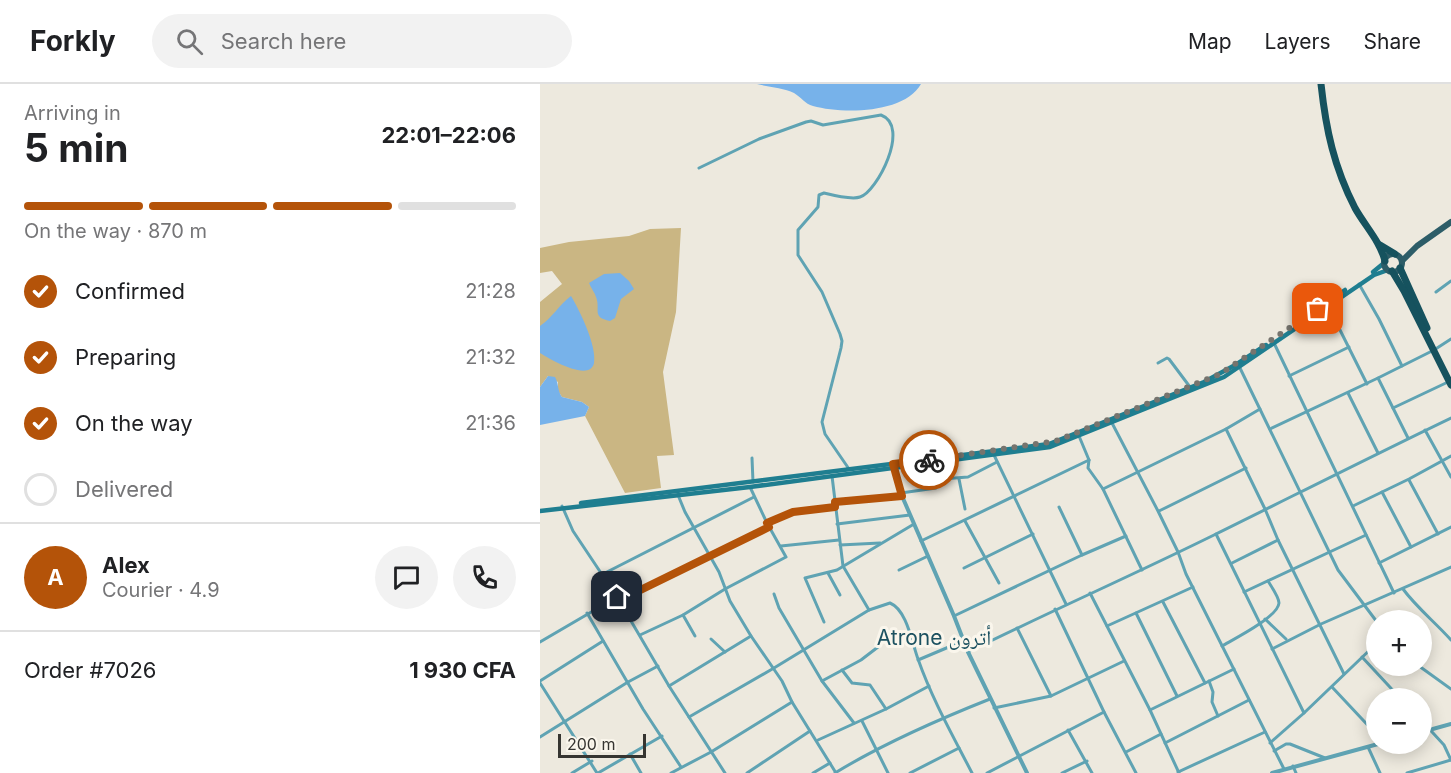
<!DOCTYPE html>
<meta charset="utf-8">
<style>
:root{--surface:#fff;--page:#f2f2f2;--text:#202124;--muted:#757577;--line:#e0e0e0;--accent:#b45309}
body{margin:0;font-family:Inter,"Noto Naskh Arabic",sans-serif;background:var(--page);color:var(--text);height:100vh;display:flex;flex-direction:column;font-size:22px;white-space:nowrap}
*{box-sizing:border-box;margin:0}
p{font-size:20px;color:var(--muted)}
.icon{flex:none;width:33px;height:33px;fill:none;stroke:currentColor;stroke-width:2;stroke-linecap:round;stroke-linejoin:round}
.map{position:relative;flex:1;overflow:hidden}
.details{display:flex;flex-direction:column;background:var(--surface);width:540px}
.details>*{flex:none}
.tools{position:absolute;left:826px;top:526px;display:grid;gap:12px}
.tools a{display:grid;place-items:center;width:66px;height:66px;border-radius:50%;background:var(--surface);box-shadow:0 3px 15px #0003;font-size:30px}
.scale{position:absolute;left:18px;bottom:15px;width:88px;box-sizing:border-box;padding-left:6px;border:3px solid #363531;border-top:0;font-size:16px;line-height:21px;white-space:nowrap;color:#363531;-webkit-text-stroke:4px #faf6ec;paint-order:stroke}
.pin{position:absolute;display:grid;place-items:center;width:51px;height:51px;color:#fff;margin:-26px;border-radius:12px;box-shadow:0 3px 9px #0006}
.courier{position:absolute;display:grid;place-items:center;width:60px;height:60px;margin:-30px;border:4px solid #b45309;border-radius:50%;background:#fff;color:#222;box-shadow:0 2px 8px #0007}
.overview em{font-style:normal;font-weight:700}
.overview div{display:flex;flex-direction:column-reverse}
.overview{display:flex;align-items:center;justify-content:space-between;height:102px;padding:0 24px}
h1{font-size:39px;font-weight:700;line-height:45px}
.bar{display:grid;grid-template-columns:repeat(4,1fr);gap:9px 6px;align-content:center;height:72px;padding:0 24px}
.bar i{height:8px;border-radius:4px;background:var(--line)}
.bar .selected{background:var(--accent)}
.bar p{grid-column:span 4}
.line{display:flex;align-items:center;gap:15px;padding:0 24px;border-top:2px solid var(--line)}
.line div{flex:1}
.round{display:grid;place-items:center;flex:none;width:63px;height:63px;border-radius:32px;background:var(--page)}
ol{padding:0 24px;list-style:none}
li{display:flex;align-items:center;gap:18px;height:66px}
li p{margin-inline-start:auto}
li .icon{padding:6px;border-radius:50%;background:var(--accent);color:#fff;stroke-width:4}
li:last-child{color:var(--muted)}
li i{width:33px;height:33px;border:3px solid var(--line);border-radius:50%}
header{display:flex;align-items:center;gap:36px;box-sizing:border-box;height:84px;padding:0 30px;background:var(--surface);border-bottom:2px solid var(--line)}
header strong{font-size:28px}
nav{display:flex;gap:33px;margin-inline-start:auto;font-size:21px}
.search{width:420px;height:54px;background:var(--page);display:flex;align-items:center;gap:15px;box-sizing:border-box;padding:0 21px;border-radius:33px;color:var(--muted);font-size:22px}
main{display:flex;flex:1;min-height:0}
.map>svg:first-child{display:block}
.green{fill:#cab683}
.water{fill:#77b2ea}
.lines{fill:none;stroke-linecap:round;stroke-linejoin:round}
.minor{stroke:#5fa3b3;stroke-width:3}
.tertiary{stroke:#5fa3b3;stroke-width:4}
.secondary{stroke:#1f7e90;stroke-width:4.5}
.primary{stroke:#2d5d68;stroke-width:6}
.trunk{stroke:#16525e;stroke-width:7}
.done{stroke:#76746e;stroke-width:6;stroke-dasharray:0 10.8}
.route{stroke:#b45309;stroke-width:8}
.labels{text-anchor:middle;stroke-width:6;stroke-linejoin:round;paint-order:stroke}
.neighbourhood-label{font-size:21px;fill:#1c5160;stroke:#faf6ec}
</style>
<header>
<strong>Forkly</strong>
<div class="search"><svg class="icon" aria-label="search" viewBox="0 0 24 24"><circle cx="10" cy="10" r="6"/><path d="M15 15l6 6"/></svg>Search here</div>
<nav><a>Map</a><a>Layers</a><a>Share</a></nav>
</header>
<main>
<section class="details">
<div class="overview"><div><h1>5 min</h1><p>Arriving in</p></div><em>22:01–22:06</em></div>
<div class="bar"><i class="selected"></i><i class="selected"></i><i class="selected"></i><i></i><p>On the way · 870 m</p></div>
<ol>
<li><svg class="icon" aria-label="check" viewBox="0 0 24 24"><path d="M5 12l5 5 9-10"/></svg>Confirmed<p>21:28</p></li>
<li><svg class="icon" aria-label="check" viewBox="0 0 24 24"><path d="M5 12l5 5 9-10"/></svg>Preparing<p>21:32</p></li>
<li><svg class="icon" aria-label="check" viewBox="0 0 24 24"><path d="M5 12l5 5 9-10"/></svg>On the way<p>21:36</p></li>
<li><i></i>Delivered</li>
</ol>
<div class="line" style="height:108px"><b class="round" style="background:var(--accent);color:#fff">A</b><div><b>Alex</b><p>Courier · 4.9</p></div><a class="round"><svg class="icon" aria-label="chat" viewBox="0 0 24 24"><path d="M4 5h16v11H9l-5 4z"/></svg></a><a class="round"><svg class="icon" aria-label="phone" viewBox="0 0 24 24"><path d="M5 4h4l2 5-3 2q2 4 5 5l2-3 5 2v4C11 20 4 13 5 4z"/></svg></a></div>
<div class="line" style="height:78px"><div>Order #7026</div><b>1 930 CFA</b></div>
</section>
<div class="map">
<svg width="911" height="689" viewBox="0 0 911 689">
<rect width="100%" height="100%" fill="#ede9de"/>
<polygon class="green" points="141,144 136,228 123,288 134,371 117,372 121,404 85,409 45,332 49,323 42,318 22,313 18,307 18,298 8,292 0,303 0,218 22,200 12,187 0,189 0,164 29,158 89,152 110,145"/>
<g class="water">
<path d="M217,0H381C364,30 302,30 273,22C265,20 261,13 254,9C244,4 228,3 217,0Z"/>
<path d="M80,189L89,197L94,205L81,215L75,234L70,237C51,233 61,226 56,213C55,209 51,204 49,199L64,190Z"/>
<path d="M31,212C40,227 57,262 54,279C50,299 8,274 0,269V242C12,234 19,221 31,212Z"/>
<path d="M8,292L15,293C19,300 17,306 22,313L42,318L49,323L45,332L0,341V303Z"/>
</g>
<g class="lines">
<g class="minor">
<path d="M159,84L219,55L266,38L271,37L283,41L341,31C371,42 337,108 320,113C312,116 292,111 284,109L279,111L278,123L258,146V171L282,208L300,250L302,257L301,264L282,338L285,350L309,385"/>
<polyline points="819,200 839,235 862,282"/>
<polyline points="896,208 911,197"/>
<polyline points="788,222 827,300"/>
<polyline points="734,259 854,509"/>
<polyline points="618,279 627,274 629,275 650,303"/>
<polyline points="699,282 798,486 837,538"/>
<polyline points="749,292 809,263"/>
<polyline points="838,294 868,354"/>
<polyline points="808,309 838,369"/>
<polyline points="853,324 908,298"/>
<polyline points="572,339 618,427 638,468 646,490 744,685"/>
<polyline points="686,345 725,425 738,456 804,590"/>
<polyline points="730,345 838,294 894,266 911,255"/>
<polyline points="885,346 911,393"/>
<polyline points="539,352 549,376 548,384 563,405 602,486"/>
<polyline points="454,371 526,520"/>
<polyline points="212,374 213,398"/>
<polyline points="391,379 398,392 402,395 428,393 457,378"/>
<polyline points="292,392 303,482 329,526"/>
<polyline points="419,395 425,425"/>
<polyline points="869,396 898,450"/>
<polyline points="563,405 686,345 720,325"/>
<polyline points="842,408 871,463"/>
<polyline points="361,409 396,404"/>
<polyline points="138,411 145,428 179,488 190,517 211,552 242,597 252,618 296,689"/>
<polyline points="295,418 362,412"/>
<polyline points="22,422 33,447 77,513 129,602 185,689"/>
<polyline points="813,422 869,395 911,372"/>
<polyline points="519,423 542,471"/>
<polyline points="619,427 706,384"/>
<polyline points="425,437 459,499"/>
<polyline points="227,439 253,428 295,423"/>
<polyline points="297,440 370,431"/>
<polyline points="676,450 764,629 837,559"/>
<polyline points="381,457 549,376"/>
<polyline points="300,461 340,459"/>
<polyline points="241,462 299,456"/>
<polyline points="692,479 738,456"/>
<polyline points="839,479 911,443"/>
<polyline points="424,484 493,450"/>
<polyline points="359,486 388,472"/>
<polyline points="288,489 300,511"/>
<polyline points="63,490 214,413"/>
<path d="M863,505C877,524 895,538 911,556"/>
<polyline points="704,508 826,451"/>
<polyline points="550,509 610,626 639,689"/>
<polyline points="234,510 239,524 282,597 314,639"/>
<polyline points="80,516 229,443"/>
<polyline points="623,518 665,599"/>
<polyline points="515,525 564,628 596,689"/>
<polyline points="47,529 103,625 141,683"/>
<polyline points="596,529 637,612"/>
<polyline points="143,531 155,552"/>
<polyline points="414,532 542,471 586,452"/>
<polyline points="725,535 746,555"/>
<polyline points="284,538 265,494 297,486 374,440"/>
<polyline points="567,542 653,503"/>
<polyline points="477,544 511,612"/>
<polyline points="100,551 143,531 185,505 246,473 227,439 210,403"/>
<polyline points="171,555 185,568"/>
<polyline points="0,558 77,513"/>
<path d="M682,562C694,555 738,533 739,519C739,513 731,502 728,497"/>
<polyline points="732,565 781,540 911,483"/>
<path d="M428,568C509,528 593,491 674,451C753,412 832,372 911,334"/>
<polyline points="822,573 861,615"/>
<polyline points="378,576 423,557"/>
<polyline points="879,582 911,605"/>
<polyline points="302,586 312,599 330,601 346,625"/>
<polyline points="0,597 63,557"/>
<polyline points="282,597 321,576 338,563"/>
<polyline points="669,597 673,608 672,618 678,632"/>
<polyline points="0,599 57,689"/>
<polyline points="129,602 211,552"/>
<polyline points="792,603 837,651"/>
<polyline points="454,624 511,612 584,577"/>
<polyline points="610,626 694,585"/>
<path d="M149,633L234,584L329,526L350,519C367,526 372,559 378,575C392,615 413,652 432,689"/>
<polyline points="322,637 348,689"/>
<polyline points="882,637 904,661 911,676"/>
<polyline points="528,646 552,689"/>
<polyline points="0,653 88,598 118,582"/>
<polyline points="278,656 346,625 389,602"/>
<polyline points="625,659 709,616"/>
<polyline points="730,659 764,629"/>
<polyline points="828,663 840,689"/>
<polyline points="734,667 746,660 750,660 785,674"/>
<polyline points="586,668 621,650"/>
<polyline points="90,670 101,689"/>
<polyline points="753,682 756,689"/>
<polyline points="638,688 725,648"/>
<polyline points="32,689 52,677"/>
<polyline points="58,689 122,652"/>
<polyline points="131,689 171,668 252,618"/>
<polyline points="207,689 270,647"/>
<polyline points="273,689 290,679"/>
<path d="M295,689C344,659 397,636 450,615"/>
<polyline points="370,689 419,664"/>
<polyline points="447,689 564,628"/>
<polyline points="522,689 547,677"/>
<polyline points="867,689 911,676"/>
</g>
<g class="tertiary">
<polyline points="354,383 362,412 414,532 428,568 487,689"/>
<polyline points="882,648 911,640"/>
<polyline points="732,689 838,660"/>
</g>
<g class="secondary">
<polyline points="833,188 844,179"/>
<polyline points="788,218 805,206"/>
<polyline points="41,419 509,360 664,298 697,280 726,261"/>
<polyline points="0,427 210,403 510,363 684,293 834,191 848,186"/>
</g>
<g class="primary">
<circle cx="853" cy="179" r="9"/>
<polyline points="862,177 877,162 911,138"/>
</g>
<g class="trunk">
<path d="M781,0C786,46 794,83 815,124C825,142 840,157 845,177"/>
<polyline points="840,161 855,170"/>
<polyline points="860,184 887,244"/>
<polyline points="852,187 864,207 911,301"/>
</g>
</g>
<g class="lines">
<polyline class="done" points="389,376 516,357 680,290 778,225"/>
<polyline class="route" points="77,513 80,516 229,443 227,439 253,428 295,423 295,418 362,412 353,380 389,376"/>
</g>
<g class="labels">
<g class="neighbourhood-label">
<text x="394" y="561">Atrone أترون</text>
</g>
</g>
</svg>
<div class="tools">
<a>+</a>
<a>−</a>
</div>
<div class="scale">200 m</div>
<div class="pin" style="left:778px;top:225px;background:#ea580c"><svg class="icon" aria-label="bag" viewBox="0 0 24 24"><path d="M5 8h14l-1 12H6zM9 8a3 3 0 0 1 6 0"/></svg></div>
<div class="pin" style="left:77px;top:513px;background:#1f2937"><svg class="icon" aria-label="home" viewBox="0 0 24 24"><path d="M3 11l9-7 9 7M6 9v11h12V9"/></svg></div>
<div class="courier" style="left:389px;top:376px"><svg class="icon" aria-label="bike" viewBox="0 0 24 24"><circle cx="6" cy="16" r="4"/><circle cx="18" cy="16" r="4"/><path d="M6 16l4-8h5l3 8M10 8l3 8H6M13 5h3"/></svg></div>
</div>
</main>
